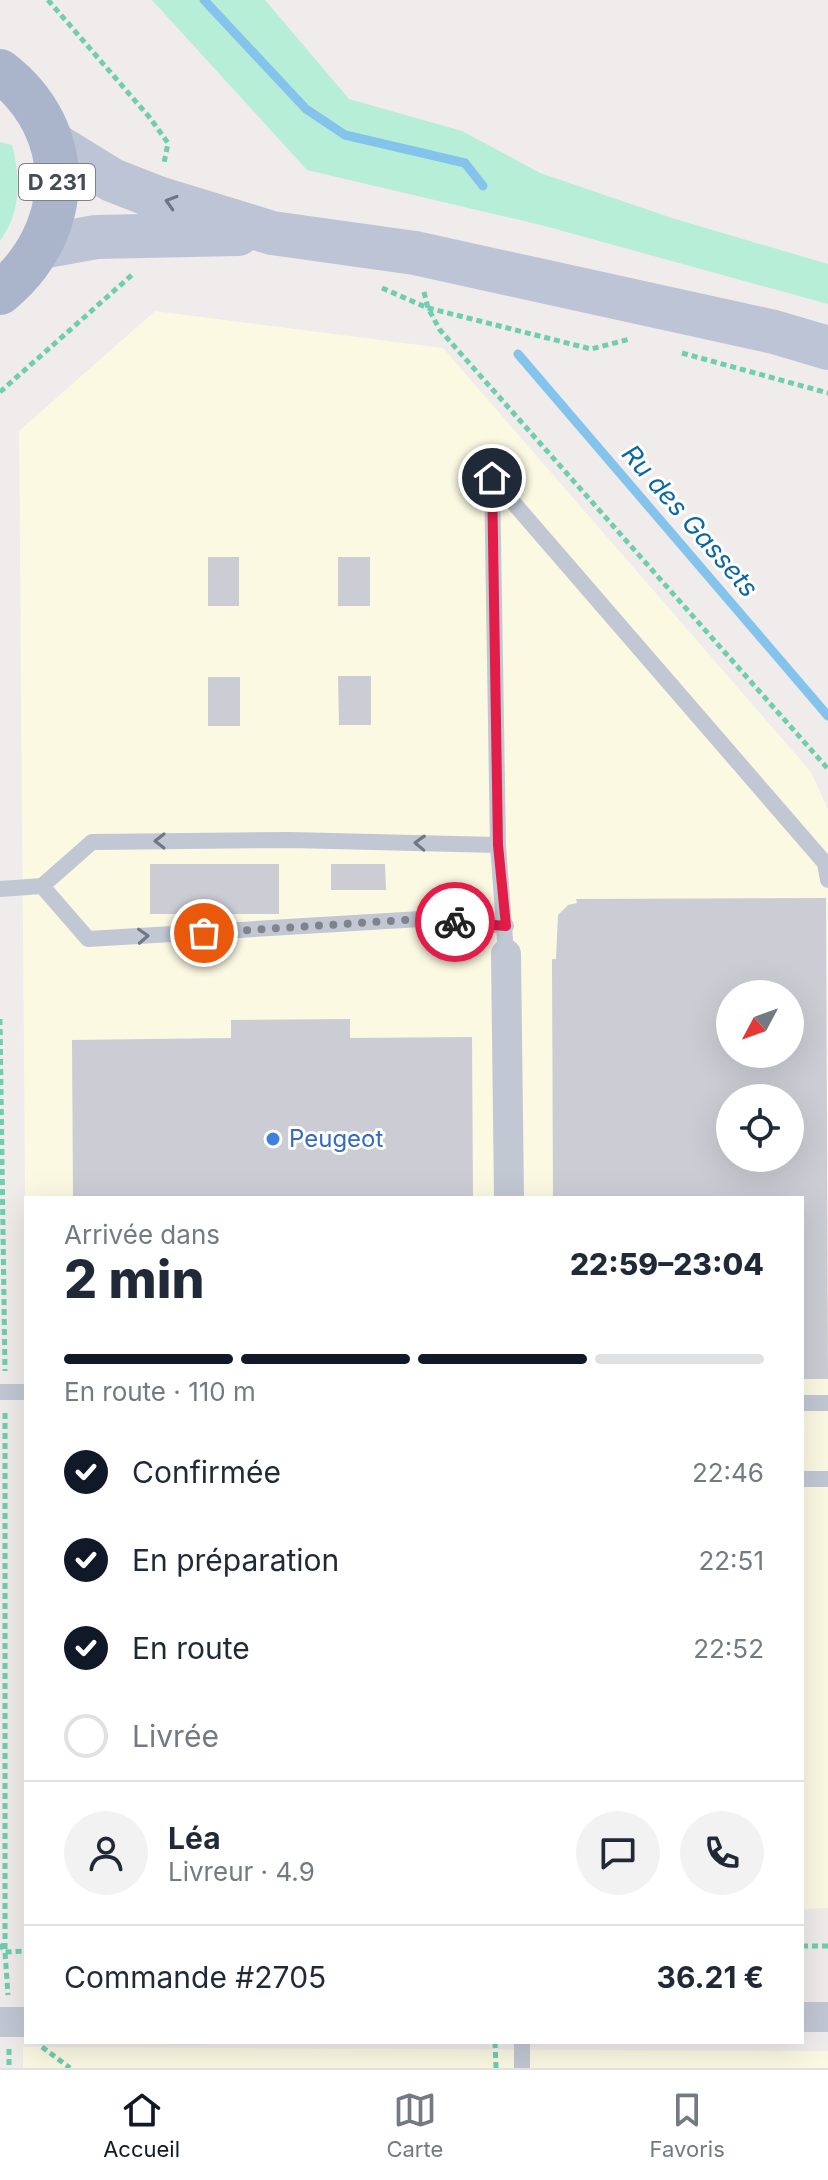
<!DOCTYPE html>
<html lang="fr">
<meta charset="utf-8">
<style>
:root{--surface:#fff;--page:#f2f2f3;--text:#1f2937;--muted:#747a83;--line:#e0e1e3;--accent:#111827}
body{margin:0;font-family:Inter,sans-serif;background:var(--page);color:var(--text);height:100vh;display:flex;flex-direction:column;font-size:30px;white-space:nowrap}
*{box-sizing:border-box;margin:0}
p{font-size:26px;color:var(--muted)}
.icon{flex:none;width:44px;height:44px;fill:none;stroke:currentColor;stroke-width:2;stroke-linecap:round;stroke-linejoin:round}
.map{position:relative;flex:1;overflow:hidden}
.drawer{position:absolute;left:24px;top:1196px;width:780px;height:848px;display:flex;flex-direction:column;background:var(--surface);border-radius:0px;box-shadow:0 8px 32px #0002}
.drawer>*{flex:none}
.needle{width:52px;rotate:229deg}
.buttons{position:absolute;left:716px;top:980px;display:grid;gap:16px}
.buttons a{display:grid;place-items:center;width:88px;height:88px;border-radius:50%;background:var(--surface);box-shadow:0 8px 32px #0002;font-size:40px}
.pin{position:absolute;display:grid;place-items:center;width:68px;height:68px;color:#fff;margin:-34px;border:4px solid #fff;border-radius:50%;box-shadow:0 2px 8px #0007}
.courier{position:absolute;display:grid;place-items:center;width:80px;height:80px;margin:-40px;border:6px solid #e11d48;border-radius:50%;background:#fff;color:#222;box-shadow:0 2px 10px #0007}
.overview em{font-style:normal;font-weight:800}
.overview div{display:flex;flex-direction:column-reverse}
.overview{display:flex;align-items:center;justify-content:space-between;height:136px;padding:0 40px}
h1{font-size:52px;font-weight:800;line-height:60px}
.bar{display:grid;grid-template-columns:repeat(4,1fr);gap:12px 8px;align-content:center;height:96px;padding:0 40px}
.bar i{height:10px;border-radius:6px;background:var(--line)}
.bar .active{background:var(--accent)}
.bar p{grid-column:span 4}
.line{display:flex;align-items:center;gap:20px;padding:0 40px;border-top:2px solid var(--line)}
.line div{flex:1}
.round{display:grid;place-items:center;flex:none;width:84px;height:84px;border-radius:42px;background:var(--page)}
ol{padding:0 40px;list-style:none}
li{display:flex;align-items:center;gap:24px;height:88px}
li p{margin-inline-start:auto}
li .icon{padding:8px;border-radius:50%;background:var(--accent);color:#fff;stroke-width:4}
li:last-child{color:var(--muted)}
li i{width:44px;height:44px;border:4px solid var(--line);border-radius:50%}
.tabs{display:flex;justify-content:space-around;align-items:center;height:112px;border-top:2px solid var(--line);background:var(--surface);font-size:22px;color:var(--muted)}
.tabs a{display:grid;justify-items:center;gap:4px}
.tabs .active{color:var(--accent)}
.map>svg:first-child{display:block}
.commercial{fill:#fbf9e2;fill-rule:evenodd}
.green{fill:#b7eed7}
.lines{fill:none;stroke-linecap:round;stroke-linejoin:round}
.stream{stroke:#84c3ec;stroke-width:9}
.building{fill:#cbccd4;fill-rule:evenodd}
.path{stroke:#6fcdb0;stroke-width:5;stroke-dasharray:6 4;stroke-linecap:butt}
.lane{stroke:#c1c8d4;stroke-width:16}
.street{stroke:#c1c8d4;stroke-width:30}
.secondary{stroke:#bdc4d6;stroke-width:44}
.primary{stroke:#aab5cc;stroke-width:44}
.oneway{stroke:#6e7585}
.oneway2{stroke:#707784}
.done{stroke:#80838c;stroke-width:8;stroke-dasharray:0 14.4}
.route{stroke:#e11d48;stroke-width:10}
.shop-dot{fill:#3f7fe0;stroke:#fff;stroke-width:3}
.labels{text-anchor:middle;stroke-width:6;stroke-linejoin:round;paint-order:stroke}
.shield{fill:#fff;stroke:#7c818b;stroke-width:2}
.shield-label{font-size:22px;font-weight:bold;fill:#444b59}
.shop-label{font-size:24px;fill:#366cbe;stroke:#fff;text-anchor:start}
.water-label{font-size:26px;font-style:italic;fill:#0a68a6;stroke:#fff}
</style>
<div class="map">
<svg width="828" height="2068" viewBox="0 0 828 2068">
<rect width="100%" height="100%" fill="#efeceb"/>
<g class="commercial">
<path d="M155,311L443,348L811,772L828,809V1908L802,1909V1198H26V1308L19,431ZM730,994H790V1054H730ZM730,1098H790V1158H730Z"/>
<polygon points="23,2047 828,2051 828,2068 23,2068"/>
</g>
<g class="green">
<polygon points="152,0 265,0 349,99 462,131 540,173 672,218 828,264 828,304 541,225 307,170"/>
<path d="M0,142L12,145C21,179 21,211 0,241Z"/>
</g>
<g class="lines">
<g class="stream">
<polyline points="204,0 306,109 345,135 465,163 483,186"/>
<polyline points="518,354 828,716"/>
</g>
</g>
<g class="building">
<rect x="208" y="557" width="31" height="49"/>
<rect x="338" y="557" width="32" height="49"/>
<polygon points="338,676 371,676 371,725 339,725"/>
<rect x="208" y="677" width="32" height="49"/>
<rect x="150" y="864" width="129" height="50"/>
<polygon points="331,864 385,864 386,890 331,890"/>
<path d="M826,898L828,1379H802V1198H553L552,959H556L558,915L568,905L577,903L576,899ZM730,994H790V1054H730ZM730,1098H790V1158H730Z"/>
<polygon points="350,1019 350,1038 472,1037 473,1198 73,1198 72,1040 231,1038 231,1020"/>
</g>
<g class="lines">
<g class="path">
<polyline points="48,0 150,118 168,143 164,163"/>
<polyline points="382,288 428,308 591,349 630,339"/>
<polyline points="424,292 428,308 440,330 828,769"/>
<polyline points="682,353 828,393"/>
<polyline points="0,392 133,274"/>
<polyline points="0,1019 5,1371"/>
<polyline points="5,1413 5,1952 8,1995"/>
<polyline points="0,1944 5,1952 26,1951"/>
<polyline points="802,1946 828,1946"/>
<polyline points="495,2042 496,2068"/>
<polyline points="42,2047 70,2068"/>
<polyline points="9,2049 9,2068"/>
</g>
<g class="lane">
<polyline points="498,845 290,840 92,842 42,886 88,939 421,919 506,926"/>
<polyline points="0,889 42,886"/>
<polyline points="506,954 498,845 492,478 825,863 828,880"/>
<polyline points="0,1392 26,1392"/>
<polyline points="802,1403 828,1403"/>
<polyline points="802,1479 828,1479"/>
<polyline points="522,2042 522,2068"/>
</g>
<g class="street">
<polyline points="506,954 509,1198"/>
<polyline points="802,2017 828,2017"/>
<polyline points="0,2022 26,2022"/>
</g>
<g class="secondary">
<polyline points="52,143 112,180 158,198 272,233 415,253 774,332 828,348"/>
<polyline points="41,247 96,237 238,234"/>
</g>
<path class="primary" d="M0,71C78,131 74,232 0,293"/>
</g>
<defs><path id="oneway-chevron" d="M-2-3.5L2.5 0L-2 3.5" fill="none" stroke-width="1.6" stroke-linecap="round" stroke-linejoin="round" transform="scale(2)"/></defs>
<use class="oneway" href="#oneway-chevron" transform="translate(171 202) rotate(-163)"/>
<g class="oneway2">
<use href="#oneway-chevron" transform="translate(160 841) rotate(180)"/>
<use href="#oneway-chevron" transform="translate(420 843) rotate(-178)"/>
<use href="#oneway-chevron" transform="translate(143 936) rotate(-3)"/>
</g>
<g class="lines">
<polyline class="done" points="204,933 421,919 455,922"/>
<polyline class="route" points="455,922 506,926 498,845 492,478"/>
</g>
<circle class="shop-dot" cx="273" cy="1139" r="8"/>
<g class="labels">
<rect class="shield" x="19" y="164" width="76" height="36" rx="6"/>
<g class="shield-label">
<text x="57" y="190">D 231</text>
</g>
<g class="shop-label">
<text x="289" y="1147">Peugeot</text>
</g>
<g class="water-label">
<text transform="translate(690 521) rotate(49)" y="9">Ru des Gassets</text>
</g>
</g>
</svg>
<div class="buttons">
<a><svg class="needle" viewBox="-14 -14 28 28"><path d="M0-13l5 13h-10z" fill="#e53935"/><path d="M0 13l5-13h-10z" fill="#747a83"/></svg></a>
<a><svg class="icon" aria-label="locate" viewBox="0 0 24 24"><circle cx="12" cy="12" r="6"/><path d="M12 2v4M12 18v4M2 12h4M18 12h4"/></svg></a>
</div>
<div class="pin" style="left:204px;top:933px;background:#ea580c"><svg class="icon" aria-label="bag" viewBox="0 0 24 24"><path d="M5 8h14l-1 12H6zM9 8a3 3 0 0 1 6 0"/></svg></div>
<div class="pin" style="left:492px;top:478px;background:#1f2937"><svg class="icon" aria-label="home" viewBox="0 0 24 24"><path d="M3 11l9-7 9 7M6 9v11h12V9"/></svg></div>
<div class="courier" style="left:455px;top:922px"><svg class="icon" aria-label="bike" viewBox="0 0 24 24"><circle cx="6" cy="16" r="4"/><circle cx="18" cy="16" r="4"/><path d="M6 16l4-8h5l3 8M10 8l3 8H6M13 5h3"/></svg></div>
<section class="drawer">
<div class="overview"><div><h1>2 min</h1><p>Arrivée dans</p></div><em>22:59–23:04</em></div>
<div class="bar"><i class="active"></i><i class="active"></i><i class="active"></i><i></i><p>En route · 110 m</p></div>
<ol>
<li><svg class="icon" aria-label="check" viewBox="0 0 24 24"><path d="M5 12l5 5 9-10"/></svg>Confirmée<p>22:46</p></li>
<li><svg class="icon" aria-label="check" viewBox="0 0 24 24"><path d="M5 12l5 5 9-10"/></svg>En préparation<p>22:51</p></li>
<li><svg class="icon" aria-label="check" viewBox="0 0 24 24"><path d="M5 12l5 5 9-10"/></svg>En route<p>22:52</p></li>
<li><i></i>Livrée</li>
</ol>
<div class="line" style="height:144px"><a class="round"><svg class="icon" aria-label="person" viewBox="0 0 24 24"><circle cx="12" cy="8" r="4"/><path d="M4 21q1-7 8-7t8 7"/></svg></a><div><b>Léa</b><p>Livreur · 4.9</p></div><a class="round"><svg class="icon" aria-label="chat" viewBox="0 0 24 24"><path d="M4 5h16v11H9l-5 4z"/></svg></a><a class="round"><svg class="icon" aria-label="phone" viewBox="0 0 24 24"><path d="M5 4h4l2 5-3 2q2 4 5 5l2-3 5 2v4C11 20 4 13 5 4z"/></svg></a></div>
<div class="line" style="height:104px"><div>Commande #2705</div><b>36.21 €</b></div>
</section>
</div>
<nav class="tabs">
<a class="active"><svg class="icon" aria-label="home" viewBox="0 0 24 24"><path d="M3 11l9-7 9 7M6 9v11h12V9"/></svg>Accueil</a>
<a><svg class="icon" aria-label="map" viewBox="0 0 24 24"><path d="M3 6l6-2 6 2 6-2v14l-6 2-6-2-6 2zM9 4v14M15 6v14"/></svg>Carte</a>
<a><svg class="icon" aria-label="saved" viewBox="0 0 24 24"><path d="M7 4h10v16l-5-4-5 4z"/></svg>Favoris</a>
</nav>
